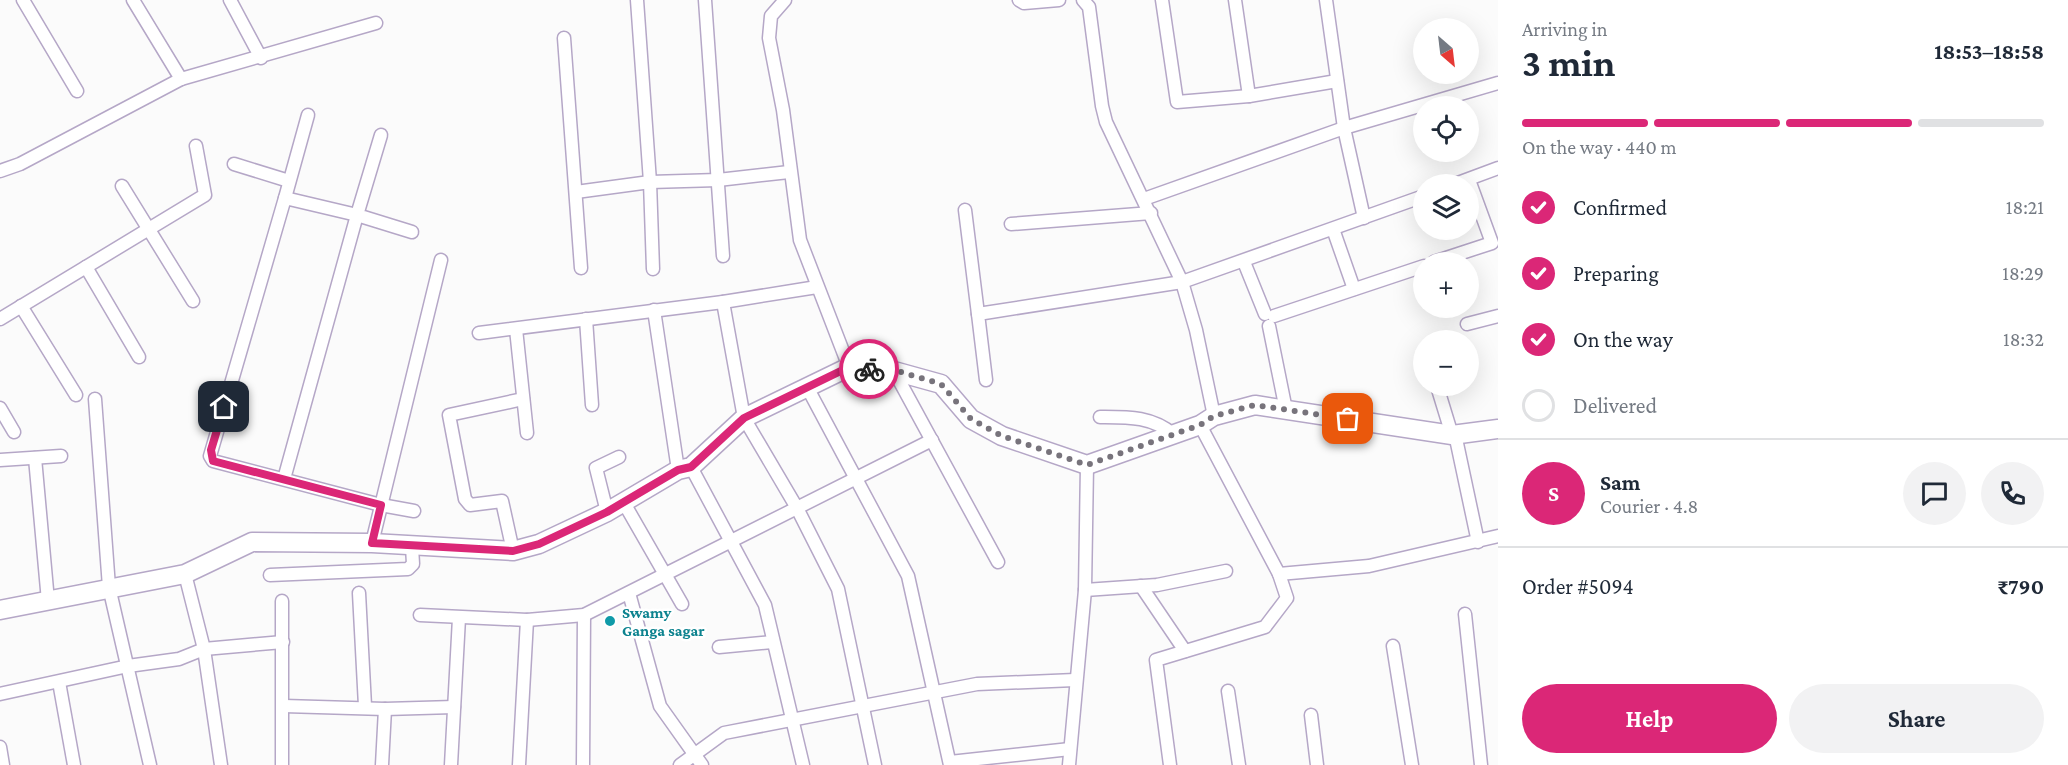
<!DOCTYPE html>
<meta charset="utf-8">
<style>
:root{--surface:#fff;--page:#f2f2f3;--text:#1f2937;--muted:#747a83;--line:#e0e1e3;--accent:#db2777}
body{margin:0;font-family:"Crimson Pro",serif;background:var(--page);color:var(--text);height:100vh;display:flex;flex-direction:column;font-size:22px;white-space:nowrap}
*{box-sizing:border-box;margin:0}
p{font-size:20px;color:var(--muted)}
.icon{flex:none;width:33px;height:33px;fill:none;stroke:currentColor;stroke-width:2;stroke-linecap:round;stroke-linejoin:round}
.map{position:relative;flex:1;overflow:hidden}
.side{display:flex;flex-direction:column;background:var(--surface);width:570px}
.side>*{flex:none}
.needle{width:39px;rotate:152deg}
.buttons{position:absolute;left:1413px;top:18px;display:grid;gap:12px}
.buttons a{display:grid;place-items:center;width:66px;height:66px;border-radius:50%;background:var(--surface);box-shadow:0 6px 24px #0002;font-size:30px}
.pin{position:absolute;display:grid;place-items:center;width:51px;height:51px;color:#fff;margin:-26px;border-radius:12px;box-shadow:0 3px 9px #0006}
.courier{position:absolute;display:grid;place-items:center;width:60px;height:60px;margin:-30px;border:4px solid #db2777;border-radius:50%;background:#fff;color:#222;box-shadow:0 2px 8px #0007}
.head em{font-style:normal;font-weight:700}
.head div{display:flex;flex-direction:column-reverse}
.head{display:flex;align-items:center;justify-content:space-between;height:102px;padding:0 24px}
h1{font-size:39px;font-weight:700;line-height:45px}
.bar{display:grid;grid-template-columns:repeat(4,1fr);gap:9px 6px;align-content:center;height:72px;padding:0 24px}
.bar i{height:8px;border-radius:4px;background:var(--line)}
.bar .current{background:var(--accent)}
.bar p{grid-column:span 4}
.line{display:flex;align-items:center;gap:15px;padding:0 24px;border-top:2px solid var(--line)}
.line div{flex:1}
.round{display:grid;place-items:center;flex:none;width:63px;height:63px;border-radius:32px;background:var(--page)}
ol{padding:0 24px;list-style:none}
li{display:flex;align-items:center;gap:18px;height:66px}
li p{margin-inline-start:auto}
li .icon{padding:6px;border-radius:50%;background:var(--accent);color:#fff;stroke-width:4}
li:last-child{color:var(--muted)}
li i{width:33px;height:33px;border:3px solid var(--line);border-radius:50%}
.cta{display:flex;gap:12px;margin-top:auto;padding:12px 24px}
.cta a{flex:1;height:69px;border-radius:36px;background:var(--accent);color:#fff;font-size:24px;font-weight:700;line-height:69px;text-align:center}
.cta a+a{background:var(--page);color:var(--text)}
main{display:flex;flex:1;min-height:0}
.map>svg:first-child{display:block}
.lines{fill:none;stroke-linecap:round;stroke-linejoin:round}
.street-casing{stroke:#b5a7c7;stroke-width:15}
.secondary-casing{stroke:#b5a7c7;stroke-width:21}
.street{stroke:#fff;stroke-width:12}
.secondary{stroke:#fff;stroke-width:18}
.done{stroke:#78747c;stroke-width:6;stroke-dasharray:0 10.8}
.route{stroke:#db2777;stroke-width:8}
.culture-dot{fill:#0f9aa8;stroke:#fff;stroke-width:2}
.labels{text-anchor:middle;stroke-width:5;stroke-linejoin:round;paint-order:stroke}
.culture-label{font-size:16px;font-weight:bold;fill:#0d838f;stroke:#fff;text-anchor:start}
</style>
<main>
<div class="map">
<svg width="1498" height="765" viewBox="0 0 1498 765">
<rect width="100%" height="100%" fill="#fbfbfb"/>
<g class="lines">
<defs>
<g id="street">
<polyline points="23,0 77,91"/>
<polyline points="133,0 181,79"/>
<polyline points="230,0 261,58"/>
<polyline points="637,0 650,182 653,269"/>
<polyline points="705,0 723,256"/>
<polyline points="785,0 771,16 769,38 783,110 800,240 849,367"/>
<polyline points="1019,0 1024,3 1059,0"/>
<polyline points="1083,0 1089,7 1102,106 1106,122 1182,282 1196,330 1214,416"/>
<polyline points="1162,0 1177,102 1249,96 1337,81"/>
<polyline points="1235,0 1249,96"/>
<polyline points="1326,0 1344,128 1364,218"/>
<polyline points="564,38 581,268"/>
<polyline points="381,135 357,215 412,232"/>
<polyline points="234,164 289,181"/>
<polyline points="0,171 20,164 181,79 376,23"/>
<polyline points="1455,184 1498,168"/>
<polyline points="122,186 193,301"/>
<polyline points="576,192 650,182 718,180 789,172"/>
<polyline points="285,198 308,115"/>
<polyline points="1144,199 1344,128 1498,83"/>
<polyline points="965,210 978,314"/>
<polyline points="1011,224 1151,213"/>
<polyline points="1333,229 1354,289"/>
<polyline points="1244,262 1265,314"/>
<polyline points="1434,262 1492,243 1469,180"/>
<polyline points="86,267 139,357"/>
<polyline points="723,302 744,418 797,508 838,589 875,765"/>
<polyline points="21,306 76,395"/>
<polyline points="654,310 678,470"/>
<polyline points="1274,316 1424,266"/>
<polyline points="0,319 205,195 196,146"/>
<polyline points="586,319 592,405"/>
<polyline points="1467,324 1498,316"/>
<polyline points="1269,326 1286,410"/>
<polyline points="516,329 527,433"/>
<polyline points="479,333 723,302 817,287"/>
<polyline points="894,371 998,562"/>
<polyline points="986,380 978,314 1182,282 1424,196"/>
<polyline points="1437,386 1452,435"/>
<polyline points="807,387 908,576 950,765"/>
<polyline points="95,399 109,587 150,765"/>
<polyline points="0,408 14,432"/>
<path d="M1100,417C1127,417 1152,416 1174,435"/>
<polyline points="1200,425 1279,574 1369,566 1498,536"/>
<polyline points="1455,434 1478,542"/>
<polyline points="35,458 48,601"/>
<polyline points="0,460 61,456"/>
<polyline points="691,467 765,605 803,765"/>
<polyline points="284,479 357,215 285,198 210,456 213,461 381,505 414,511"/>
<polyline points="624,503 682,604"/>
<polyline points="607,512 596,468 619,457"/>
<polyline points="372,543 441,260"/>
<polyline points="513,551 502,501 470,505 465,499 449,415 523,399"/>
<polyline points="185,574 204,649 221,765"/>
<polyline points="270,575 408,569 413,564 412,547"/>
<polyline points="1141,586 1185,651"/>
<polyline points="1085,590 1157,585 1226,571"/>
<polyline points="359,593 365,706"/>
<polyline points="629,593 660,706 702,765"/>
<polyline points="282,601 282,765"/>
<polyline points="1465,614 1481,765"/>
<polyline points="420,615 527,620 584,615 932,440"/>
<polyline points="1393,646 1412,765"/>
<polyline points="719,647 772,642"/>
<polyline points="59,682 74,765"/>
<polyline points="1228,691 1239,765"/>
<polyline points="0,694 128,666 179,659 204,649 283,642"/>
<polyline points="284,706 385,709 454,707"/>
<polyline points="1311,715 1317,765"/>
<polyline points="0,747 3,765"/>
<polyline points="950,762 1070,749"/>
<polyline points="382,765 385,709"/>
<polyline points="451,765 459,618"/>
<polyline points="519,765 527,620"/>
<polyline points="583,765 584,615"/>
<polyline points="680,765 724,733 977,684 1075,680"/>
<polyline points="1069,765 1085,590 1087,465"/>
<polyline points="1170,765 1156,660 1265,627 1287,598 1279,574"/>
</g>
<polyline id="secondary" points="0,610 185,574 252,542 372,543 513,551 539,544 607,512 678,470 691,467 744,418 849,367 894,371 941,384 971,419 1002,436 1087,465 1200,425 1214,416 1255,405 1452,435 1498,429"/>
</defs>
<use href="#street" class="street-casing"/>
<use href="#secondary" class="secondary-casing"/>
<use href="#street" class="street"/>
<use href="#secondary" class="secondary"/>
</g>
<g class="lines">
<polyline class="done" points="869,369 894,370 941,384 971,419 1002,436 1087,465 1200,425 1214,416 1255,405 1348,419"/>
<polyline class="route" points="224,407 211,450 213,461 381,505 372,543 513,551 539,544 607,512 678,470 691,467 744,418 849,367 869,369"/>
</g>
<circle class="culture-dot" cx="610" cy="621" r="6"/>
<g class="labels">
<g class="culture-label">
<text x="622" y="618">Swamy<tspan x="622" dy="18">Ganga sagar</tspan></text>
</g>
</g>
</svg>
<div class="buttons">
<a><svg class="needle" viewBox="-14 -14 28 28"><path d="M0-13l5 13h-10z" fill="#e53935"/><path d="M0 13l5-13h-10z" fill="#747a83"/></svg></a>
<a><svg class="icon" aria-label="locate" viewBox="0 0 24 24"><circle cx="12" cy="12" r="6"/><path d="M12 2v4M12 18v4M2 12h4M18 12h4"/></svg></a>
<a><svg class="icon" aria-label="layers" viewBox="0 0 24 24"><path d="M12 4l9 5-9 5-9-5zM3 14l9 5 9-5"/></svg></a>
<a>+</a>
<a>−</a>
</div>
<div class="pin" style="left:1348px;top:419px;background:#ea580c"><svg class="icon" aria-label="bag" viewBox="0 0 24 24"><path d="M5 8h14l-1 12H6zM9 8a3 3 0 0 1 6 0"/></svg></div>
<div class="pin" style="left:224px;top:407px;background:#1f2937"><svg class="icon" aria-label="home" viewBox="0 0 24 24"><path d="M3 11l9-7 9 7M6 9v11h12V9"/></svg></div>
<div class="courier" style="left:869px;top:369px"><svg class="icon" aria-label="bike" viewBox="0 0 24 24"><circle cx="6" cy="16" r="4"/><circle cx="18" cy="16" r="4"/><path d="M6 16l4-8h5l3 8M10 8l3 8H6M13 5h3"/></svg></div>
</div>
<section class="side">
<div class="head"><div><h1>3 min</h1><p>Arriving in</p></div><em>18:53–18:58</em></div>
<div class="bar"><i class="current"></i><i class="current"></i><i class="current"></i><i></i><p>On the way · 440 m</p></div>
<ol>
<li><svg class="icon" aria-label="check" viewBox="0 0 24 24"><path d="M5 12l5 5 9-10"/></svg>Confirmed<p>18:21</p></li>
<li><svg class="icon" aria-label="check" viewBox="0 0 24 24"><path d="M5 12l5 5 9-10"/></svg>Preparing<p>18:29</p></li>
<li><svg class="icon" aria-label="check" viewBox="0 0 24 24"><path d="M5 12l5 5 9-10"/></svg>On the way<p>18:32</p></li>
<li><i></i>Delivered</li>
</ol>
<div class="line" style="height:108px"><b class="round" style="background:var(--accent);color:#fff">S</b><div><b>Sam</b><p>Courier · 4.8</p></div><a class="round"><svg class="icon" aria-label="chat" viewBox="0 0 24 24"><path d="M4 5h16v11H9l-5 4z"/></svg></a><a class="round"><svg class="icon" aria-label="phone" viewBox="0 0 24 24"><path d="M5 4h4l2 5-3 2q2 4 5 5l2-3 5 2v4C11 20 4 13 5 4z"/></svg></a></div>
<div class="line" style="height:78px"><div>Order #5094</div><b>₹790</b></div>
<div class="cta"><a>Help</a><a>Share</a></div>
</section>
</main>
